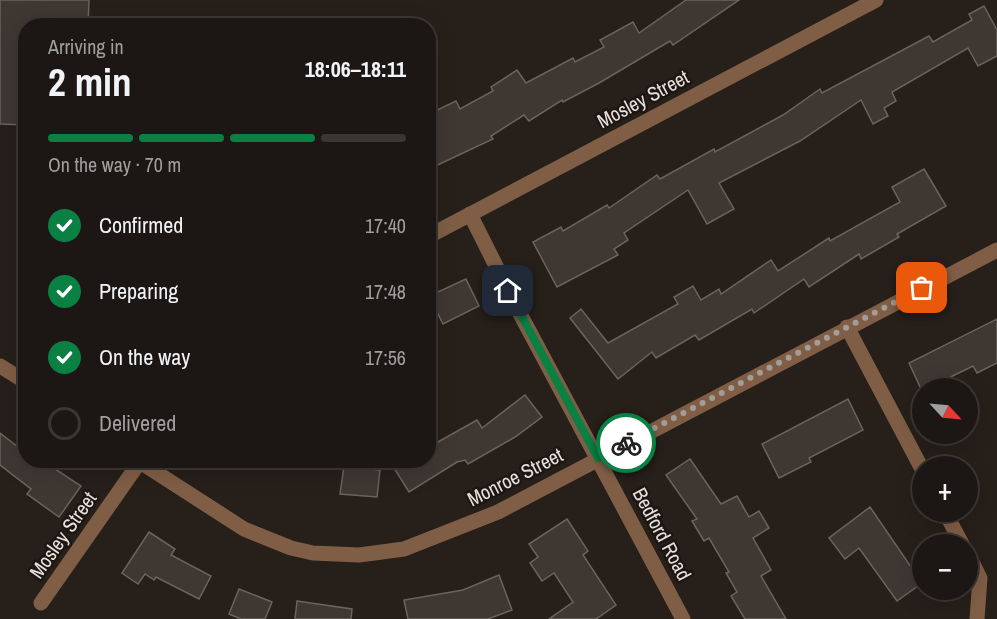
<!DOCTYPE html>
<meta charset="utf-8">
<style>
:root{--surface:#1c1714;--page:#292422;--text:#f1f3f6;--muted:#a09fa0;--line:#3a3634;--accent:#0b8043}
body{margin:0;font-family:"Archivo Narrow",sans-serif;background:var(--page);color:var(--text);height:100vh;display:flex;flex-direction:column;font-size:22px;white-space:nowrap}
*{box-sizing:border-box;margin:0}
p{font-size:20px;color:var(--muted)}
.icon{flex:none;width:33px;height:33px;fill:none;stroke:currentColor;stroke-width:2;stroke-linecap:round;stroke-linejoin:round}
.map{position:relative;flex:1;overflow:hidden}
.sheet{position:absolute;left:18px;top:18px;width:418px;height:450px;display:flex;flex-direction:column;background:var(--surface);border-radius:24px;box-shadow:0 6px 24px #0002,0 0 0 2px var(--line)}
.sheet>*{flex:none}
.needle{width:39px;rotate:116deg}
.controls{position:absolute;left:912px;top:378px;display:grid;gap:12px}
.controls a{display:grid;place-items:center;width:66px;height:66px;border-radius:50%;background:var(--surface);box-shadow:0 6px 24px #0002,0 0 0 2px var(--line);font-size:30px}
.pin{position:absolute;display:grid;place-items:center;width:51px;height:51px;color:#fff;margin:-26px;border-radius:12px;box-shadow:0 3px 9px #0006}
.courier{position:absolute;display:grid;place-items:center;width:60px;height:60px;margin:-30px;border:4px solid #0b8043;border-radius:50%;background:#fff;color:#222;box-shadow:0 2px 8px #0007}
.summary em{font-style:normal;font-weight:800}
.summary div{display:flex;flex-direction:column-reverse}
.summary{display:flex;align-items:center;justify-content:space-between;height:102px;padding:0 30px}
h1{font-size:39px;font-weight:800;line-height:45px}
.bar{display:grid;grid-template-columns:repeat(4,1fr);gap:9px 6px;align-content:center;height:72px;padding:0 30px}
.bar i{height:8px;border-radius:4px;background:var(--line)}
.bar .on{background:var(--accent)}
.bar p{grid-column:span 4}
ol{padding:0 30px;list-style:none}
li{display:flex;align-items:center;gap:18px;height:66px}
li p{margin-inline-start:auto}
li .icon{padding:6px;border-radius:50%;background:var(--accent);color:#fff;stroke-width:4}
li:last-child{color:var(--muted)}
li i{width:33px;height:33px;border:3px solid var(--line);border-radius:50%}
.map>svg:first-child{display:block}
.building{fill:#3f3732;stroke:#6c635d;stroke-width:1.5}
.lines{fill:none;stroke-linecap:round;stroke-linejoin:round}
.minor{stroke:#805e46;stroke-width:15}
.done{stroke:#a39d99;stroke-width:6;stroke-dasharray:0 10.8}
.route{stroke:#0b8043;stroke-width:8}
.labels{text-anchor:middle;stroke-width:5;stroke-linejoin:round;paint-order:stroke}
.street-label{font-size:20px;fill:#e6e1dd;stroke:#1d1611}
</style>
<div class="map">
<svg width="997" height="619" viewBox="0 0 997 619">
<rect width="100%" height="100%" fill="#261f1a"/>
<g class="building">
<polygon points="0,0 89,0 88,26 26,26 26,125 0,124"/>
<polygon points="686,0 739,0 673,45 670,41 599,83 563,102 562,100 529,121 524,115 491,136 493,139 429,169 429,114 456,101 460,109 493,91 491,87 517,70 526,83 573,58 575,62 604,47 600,40 633,22 639,33"/>
<polygon points="984,6 997,30 997,56 978,66 968,48 892,92 896,101 884,108 888,116 873,124 861,100 800,141 719,183 734,209 707,224 688,190 624,233 628,240 614,249 618,255 557,287 533,242 561,227 563,231 607,205 609,208 657,175 660,179 714,149 715,152 783,115 820,89 822,93 929,36 933,42 972,20 969,14"/>
<polygon points="924,169 946,206 897,234 899,237 861,259 859,254 809,287 804,279 754,313 752,309 699,340 695,335 656,358 652,352 618,379 570,318 581,309 608,343 678,304 674,297 693,286 701,300 719,289 721,294 771,260 778,271 829,238 830,241 900,202 892,187"/>
<polygon points="466,279 479,306 443,324 429,296"/>
<polygon points="997,319 997,363 977,373 973,366 922,391 909,363"/>
<polygon points="525,395 542,417 515,437 468,464 465,460 457,462 409,492 389,460 429,460 429,447 477,420 482,428"/>
<polygon points="848,399 863,430 809,458 811,462 779,478 762,444"/>
<polygon points="0,433 26,453 26,460 35,460 40,465 43,461 81,486 59,517 27,494 31,489 0,465"/>
<polygon points="690,459 721,504 737,496 749,517 759,511 769,528 753,538 771,570 761,576 786,619 745,619 731,596 737,592 726,573 729,572 709,538 704,541 692,521 697,519 666,475"/>
<polygon points="344,466 380,470 377,497 340,494"/>
<polygon points="870,507 922,583 897,601 859,548 845,559 829,538"/>
<polygon points="567,519 588,551 583,555 616,605 596,619 549,619 573,602 554,573 542,581 530,563 538,557 529,544"/>
<polygon points="149,532 175,549 171,555 211,576 199,599 156,577 154,580 145,574 138,584 122,573"/>
<polygon points="499,575 512,610 488,619 408,619 404,600 463,590"/>
<polygon points="239,589 272,602 265,619 241,619 229,614"/>
<polygon points="297,601 352,609 351,619 295,619"/>
</g>
<g class="lines">
<g class="minor">
<polyline points="470,214 518,310 683,619"/>
<polyline points="429,236 876,0"/>
<polyline points="847,327 922,469"/>
<polyline points="0,366 26,382"/>
<polyline points="137,460 244,529 291,548 313,553 359,555 404,549 498,512 997,250"/>
<polyline points="945,512 962,544"/>
<polyline points="968,554 980,578 977,619"/>
<polyline points="41,603 141,460"/>
</g>
</g>
<g class="lines">
<polyline class="done" points="626,443 922,288"/>
<polyline class="route" points="508,291 598,458 626,443"/>
</g>
<g class="labels">
<g class="street-label">
<text transform="translate(643 99) rotate(-28)" y="7">Mosley Street</text>
<text transform="translate(515 477) rotate(-27)" y="7">Monroe Street</text>
<text transform="translate(662 534) rotate(62)" y="7">Bedford Road</text>
<text transform="translate(63 535) rotate(-55)" y="7">Mosley Street</text>
</g>
</g>
</svg>
<div class="controls">
<a><svg class="needle" viewBox="-14 -14 28 28"><path d="M0-13l5 13h-10z" fill="#e53935"/><path d="M0 13l5-13h-10z" fill="#a09fa0"/></svg></a>
<a>+</a>
<a>−</a>
</div>
<div class="pin" style="left:922px;top:288px;background:#ea580c"><svg class="icon" aria-label="bag" viewBox="0 0 24 24"><path d="M5 8h14l-1 12H6zM9 8a3 3 0 0 1 6 0"/></svg></div>
<div class="pin" style="left:508px;top:291px;background:#1f2937"><svg class="icon" aria-label="home" viewBox="0 0 24 24"><path d="M3 11l9-7 9 7M6 9v11h12V9"/></svg></div>
<div class="courier" style="left:626px;top:443px"><svg class="icon" aria-label="bike" viewBox="0 0 24 24"><circle cx="6" cy="16" r="4"/><circle cx="18" cy="16" r="4"/><path d="M6 16l4-8h5l3 8M10 8l3 8H6M13 5h3"/></svg></div>
<section class="sheet">
<div class="summary"><div><h1>2 min</h1><p>Arriving in</p></div><em>18:06–18:11</em></div>
<div class="bar"><i class="on"></i><i class="on"></i><i class="on"></i><i></i><p>On the way · 70 m</p></div>
<ol>
<li><svg class="icon" aria-label="check" viewBox="0 0 24 24"><path d="M5 12l5 5 9-10"/></svg>Confirmed<p>17:40</p></li>
<li><svg class="icon" aria-label="check" viewBox="0 0 24 24"><path d="M5 12l5 5 9-10"/></svg>Preparing<p>17:48</p></li>
<li><svg class="icon" aria-label="check" viewBox="0 0 24 24"><path d="M5 12l5 5 9-10"/></svg>On the way<p>17:56</p></li>
<li><i></i>Delivered</li>
</ol>
</section>
</div>
